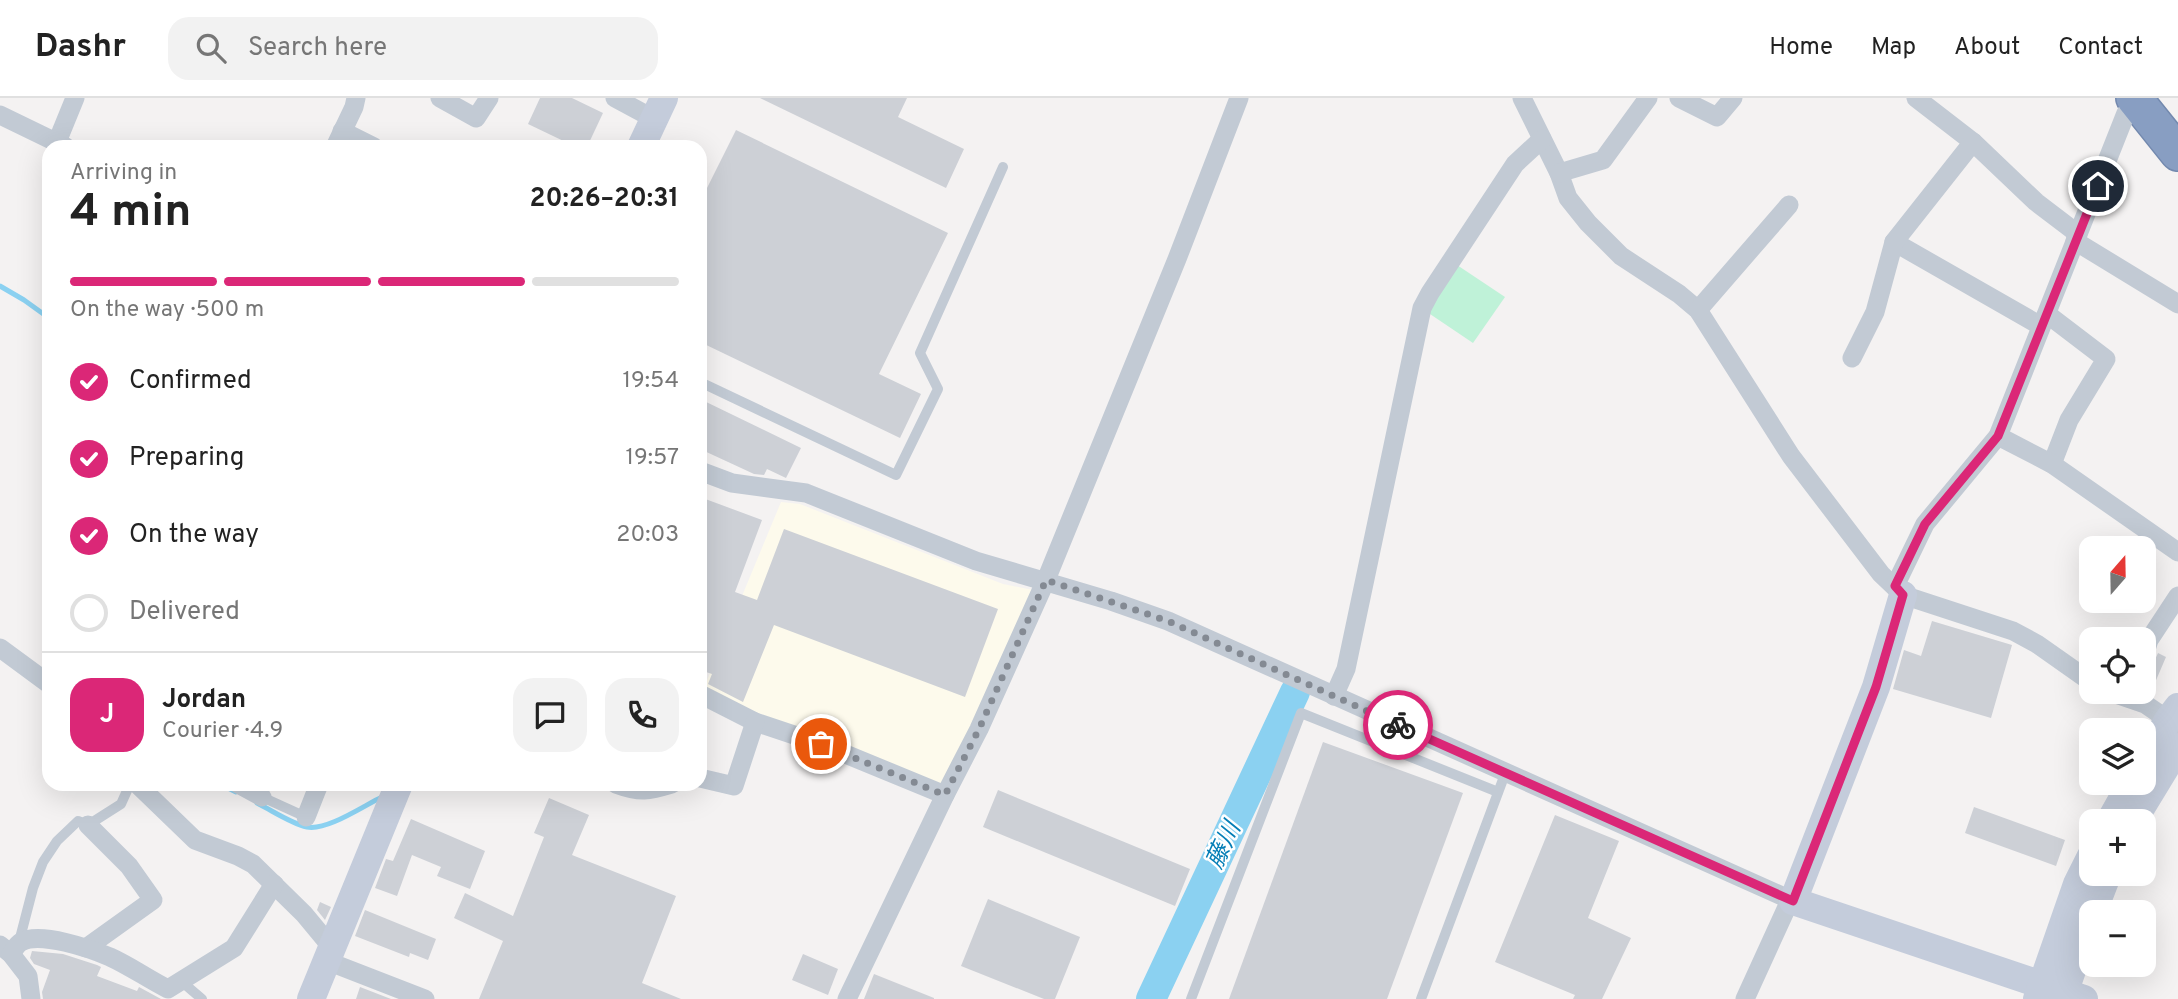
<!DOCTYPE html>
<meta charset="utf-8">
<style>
:root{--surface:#fff;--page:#f2f2f2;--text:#222;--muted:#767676;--line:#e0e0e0;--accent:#db2777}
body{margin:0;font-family:Overpass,"Noto Sans JP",sans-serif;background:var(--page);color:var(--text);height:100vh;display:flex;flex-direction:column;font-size:26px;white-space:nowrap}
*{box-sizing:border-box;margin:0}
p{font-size:23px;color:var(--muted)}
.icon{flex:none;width:38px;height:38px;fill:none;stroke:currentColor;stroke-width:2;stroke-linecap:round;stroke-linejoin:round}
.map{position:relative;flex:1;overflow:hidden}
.panel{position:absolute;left:42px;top:42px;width:665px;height:651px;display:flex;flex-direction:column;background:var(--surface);border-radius:21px;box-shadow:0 7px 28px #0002}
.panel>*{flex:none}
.needle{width:46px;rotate:20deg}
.fabs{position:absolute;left:2079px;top:438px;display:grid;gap:14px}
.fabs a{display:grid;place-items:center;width:77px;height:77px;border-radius:14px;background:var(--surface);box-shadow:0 7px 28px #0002;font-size:35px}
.pin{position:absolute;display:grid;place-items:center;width:60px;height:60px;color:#fff;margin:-30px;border:4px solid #fff;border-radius:50%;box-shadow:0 2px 7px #0007}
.courier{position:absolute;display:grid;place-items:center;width:70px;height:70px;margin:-35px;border:5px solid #db2777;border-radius:50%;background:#fff;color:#222;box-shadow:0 2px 9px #0007}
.head em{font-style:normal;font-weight:700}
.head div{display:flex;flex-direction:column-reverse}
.head{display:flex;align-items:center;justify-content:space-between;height:119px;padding:0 28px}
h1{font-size:46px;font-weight:700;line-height:52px}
.bar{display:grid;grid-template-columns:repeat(4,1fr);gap:10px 7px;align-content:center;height:84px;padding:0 28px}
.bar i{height:9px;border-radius:5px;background:var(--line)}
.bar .active{background:var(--accent)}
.bar p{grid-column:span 4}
.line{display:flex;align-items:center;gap:18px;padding:0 28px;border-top:2px solid var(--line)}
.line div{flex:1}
.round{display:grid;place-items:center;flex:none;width:74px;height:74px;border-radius:21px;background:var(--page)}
ol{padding:0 28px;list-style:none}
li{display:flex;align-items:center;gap:21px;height:77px}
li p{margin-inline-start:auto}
li .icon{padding:7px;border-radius:50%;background:var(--accent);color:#fff;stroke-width:4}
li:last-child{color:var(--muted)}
li i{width:38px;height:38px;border:4px solid var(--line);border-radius:50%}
header{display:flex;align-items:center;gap:42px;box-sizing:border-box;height:98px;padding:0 35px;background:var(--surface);border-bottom:2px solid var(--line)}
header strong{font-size:33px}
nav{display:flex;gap:38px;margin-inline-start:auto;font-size:24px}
.search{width:490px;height:63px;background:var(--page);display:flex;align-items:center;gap:18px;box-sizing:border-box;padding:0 24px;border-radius:21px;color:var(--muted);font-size:26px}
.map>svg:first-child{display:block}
.commercial{fill:#fdfaec}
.green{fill:#bff2d8}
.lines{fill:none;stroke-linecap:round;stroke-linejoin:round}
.stream{stroke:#8bd1f1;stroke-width:5}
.river{stroke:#8bd1f1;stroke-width:30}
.building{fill:#cdd0d6}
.highway-casing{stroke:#7389ae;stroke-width:38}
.lane{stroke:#c2cad4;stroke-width:10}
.street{stroke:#c2cad4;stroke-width:19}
.secondary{stroke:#c4ccdb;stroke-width:28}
.highway{stroke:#889ec2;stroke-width:35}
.done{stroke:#848a93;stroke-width:7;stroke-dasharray:0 12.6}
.route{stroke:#db2777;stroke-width:9}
.labels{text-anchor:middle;stroke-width:5;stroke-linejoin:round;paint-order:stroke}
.water-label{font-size:24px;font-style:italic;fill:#057eb6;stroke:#fff}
</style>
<header>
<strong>Dashr</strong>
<div class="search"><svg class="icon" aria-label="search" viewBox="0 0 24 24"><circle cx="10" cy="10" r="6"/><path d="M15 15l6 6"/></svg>Search here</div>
<nav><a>Home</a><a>Map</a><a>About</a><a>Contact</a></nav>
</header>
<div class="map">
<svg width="2178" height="901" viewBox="0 0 2178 901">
<rect width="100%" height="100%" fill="#f4f2f2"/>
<polygon class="commercial" points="781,404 800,406 1003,486 1033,492 942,691 703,592"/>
<polygon class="green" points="1454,165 1505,199 1473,245 1427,214"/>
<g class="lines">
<g class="stream">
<polyline points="0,188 24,202 49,220"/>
<polyline points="220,686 236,694"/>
<path d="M257,705C273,713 290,725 307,729C327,733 363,708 382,699"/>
</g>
<polyline class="river" points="1151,901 1295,594"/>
</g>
<g class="building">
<polygon points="540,0 572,0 603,15 587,49 576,49 528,26"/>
<polygon points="760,0 907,0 898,19 964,51 946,90"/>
<polygon points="736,32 948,135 879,276 921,296 900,340 700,244 700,104"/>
<polygon points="700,301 801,350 786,380 767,371 764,377 754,376 700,351"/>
<polygon points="700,399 762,422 735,494 757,502 784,431 998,511 965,599 774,527 743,604 708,586 712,576 700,572"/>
<polygon points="1932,523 2012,547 1991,620 1893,591 1904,552 1921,558"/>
<polygon points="2158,555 2166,559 2154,587 2144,582 2144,575 2146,570 2153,566"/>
<polygon points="1323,644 1463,695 1387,901 1229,901"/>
<polygon points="998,692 1190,771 1175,808 983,729"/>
<polygon points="549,700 589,717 572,757 676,798 642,885 681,901 479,901 503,843 454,820 465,795 513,818 544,739 534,735"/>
<polygon points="1974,709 2065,742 2056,768 1965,735"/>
<polygon points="1555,717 1619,743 1588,820 1631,840 1602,901 1573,901 1575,897 1495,864"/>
<polygon points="411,721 485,753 470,791 437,778 441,769 412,757 397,798 375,790 386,761 393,763"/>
<polygon points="988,801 1080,839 1055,901 1044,901 961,868"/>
<polygon points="320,804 331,809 325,822 317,812"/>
<polygon points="365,812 436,841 428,862 410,855 409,859 355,838"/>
<polygon points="32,853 63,856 97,867 101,869 97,878 137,893 139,889 161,901 43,901 42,894 50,872 34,866 30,860"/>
<polygon points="803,856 838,871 828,897 792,882"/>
<polygon points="874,876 934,900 934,901 864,901"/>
<polygon points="360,889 391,901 356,901"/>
</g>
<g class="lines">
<defs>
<polyline id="highway" points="2134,0 2178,55"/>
</defs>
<use href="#highway" class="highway-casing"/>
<g class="lane">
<polyline points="700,284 896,377 938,291 920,255 1003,69"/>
<polyline points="262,699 306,719"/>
<polyline points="19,844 33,790 43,764 57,743 78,723 88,727 121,706 130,686"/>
<polyline points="181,883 202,901"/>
<polyline points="1191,901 1301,615 1498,694"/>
<polyline points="1421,901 1505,676"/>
</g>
<g class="street">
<polyline points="440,0 476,20 489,0"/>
<polyline points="615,0 654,21"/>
<polyline points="1522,0 1559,75 1568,100 1588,125 1621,158 1679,196 1698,212 1791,358 1881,476 1903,497 2013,533 2037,546 2091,584"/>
<polyline points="1679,0 1717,19 1733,0"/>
<polyline points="1916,0 1973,44 2036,104 2078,136"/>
<polyline points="0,17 66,49"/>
<polyline points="342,33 374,49"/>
<polyline points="57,44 75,0"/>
<polyline points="335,49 354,9 356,0"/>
<polyline points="1559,75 1603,62 1648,0"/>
<polyline points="2075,143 2178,206"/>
<polyline points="1894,144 2041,228"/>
<polyline points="1698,212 1789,107"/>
<polyline points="2047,216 2106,261 2069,322 2052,366"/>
<polyline points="1852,260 1875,214 1894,144 1973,44"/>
<polyline points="1998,338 2052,366 2178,454"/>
<polyline points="700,373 732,385 806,395 976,463 1111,503 1168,523 1793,803 1787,809 1745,901"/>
<polyline points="1895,488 1925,426 1998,338 2126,15 2139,6"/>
<polyline points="0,550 49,586"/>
<polyline points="2144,558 2149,542 2178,498"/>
<polyline points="2107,593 2145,606 2177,628"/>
<polyline points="700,596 755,624 821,646 945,697"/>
<polyline points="1334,598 1346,571 1422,210 1430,195 1515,66 1542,41"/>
<polyline points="700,680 734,688 755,624"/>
<polyline points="137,686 195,742 238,758 253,766 304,816 333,851"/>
<polyline points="238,686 262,699"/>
<path d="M616,686C640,695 649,693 672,686"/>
<polyline points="306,719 319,686"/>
<polyline points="0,847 11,856 28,878 31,901"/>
<polyline points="86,850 153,802 129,768 88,727"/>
<path d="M11,856C14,852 17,846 21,844C40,833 91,851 110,859C130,868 148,881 168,891L234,850L274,786"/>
<polyline points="327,863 425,901"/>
<polyline points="847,901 945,697 979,631 1046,482 1177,161 1239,0"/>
</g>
<g class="secondary">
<polyline points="641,49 664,0"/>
<polyline points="1903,497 1876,589 1793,803 2084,901"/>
<polyline points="2144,663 2168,622 2178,609"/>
<polyline points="2110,723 2132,684"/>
<polyline points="2133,723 2178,649"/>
<polyline points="2093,814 2108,775"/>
<polyline points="311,901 399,686"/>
<polyline points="2037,901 2077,786 2091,758"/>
<polyline points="2062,901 2091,818"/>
</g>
<use href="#highway" class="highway"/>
</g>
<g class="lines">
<polyline class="done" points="821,646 945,697 979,631 1046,482 1168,523 1398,627"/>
<polyline class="route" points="1398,627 1793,803 1876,589 1903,497 1895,488 1925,426 1998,338 2098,88"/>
</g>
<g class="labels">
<g class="water-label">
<text transform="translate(1223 747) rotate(-65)" y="8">藤川</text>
</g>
</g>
</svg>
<div class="fabs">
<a><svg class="needle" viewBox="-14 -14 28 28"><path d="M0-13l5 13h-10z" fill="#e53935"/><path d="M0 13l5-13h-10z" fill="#767676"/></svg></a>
<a><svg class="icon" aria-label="locate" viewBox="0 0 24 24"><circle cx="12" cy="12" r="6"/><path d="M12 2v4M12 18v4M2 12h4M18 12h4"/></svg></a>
<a><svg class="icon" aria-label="layers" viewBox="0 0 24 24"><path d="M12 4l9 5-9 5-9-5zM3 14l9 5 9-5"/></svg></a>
<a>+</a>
<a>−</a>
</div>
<div class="pin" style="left:821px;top:646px;background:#ea580c"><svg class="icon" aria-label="bag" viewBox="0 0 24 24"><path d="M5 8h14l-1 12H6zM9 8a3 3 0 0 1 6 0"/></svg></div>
<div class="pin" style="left:2098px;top:88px;background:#1f2937"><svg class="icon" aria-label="home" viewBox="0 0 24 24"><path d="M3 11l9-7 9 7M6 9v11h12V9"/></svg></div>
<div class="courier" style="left:1398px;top:627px"><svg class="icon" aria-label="bike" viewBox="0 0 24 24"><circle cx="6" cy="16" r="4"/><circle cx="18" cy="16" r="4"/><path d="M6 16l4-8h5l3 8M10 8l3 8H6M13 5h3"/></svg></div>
<section class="panel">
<div class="head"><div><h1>4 min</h1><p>Arriving in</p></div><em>20:26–20:31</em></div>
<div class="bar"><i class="active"></i><i class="active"></i><i class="active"></i><i></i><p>On the way · 500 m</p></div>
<ol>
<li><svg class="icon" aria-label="check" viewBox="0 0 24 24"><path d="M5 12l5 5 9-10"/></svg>Confirmed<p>19:54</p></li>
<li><svg class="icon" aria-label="check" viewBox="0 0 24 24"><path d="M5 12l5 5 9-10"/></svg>Preparing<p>19:57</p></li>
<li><svg class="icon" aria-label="check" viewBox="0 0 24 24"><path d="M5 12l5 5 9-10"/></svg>On the way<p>20:03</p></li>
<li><i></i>Delivered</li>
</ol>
<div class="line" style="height:126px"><b class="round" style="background:var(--accent);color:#fff">J</b><div><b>Jordan</b><p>Courier · 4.9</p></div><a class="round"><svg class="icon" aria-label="chat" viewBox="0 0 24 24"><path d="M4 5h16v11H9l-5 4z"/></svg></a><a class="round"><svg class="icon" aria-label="phone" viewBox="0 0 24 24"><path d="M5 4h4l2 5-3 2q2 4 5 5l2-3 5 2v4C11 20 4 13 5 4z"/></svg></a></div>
</section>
</div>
